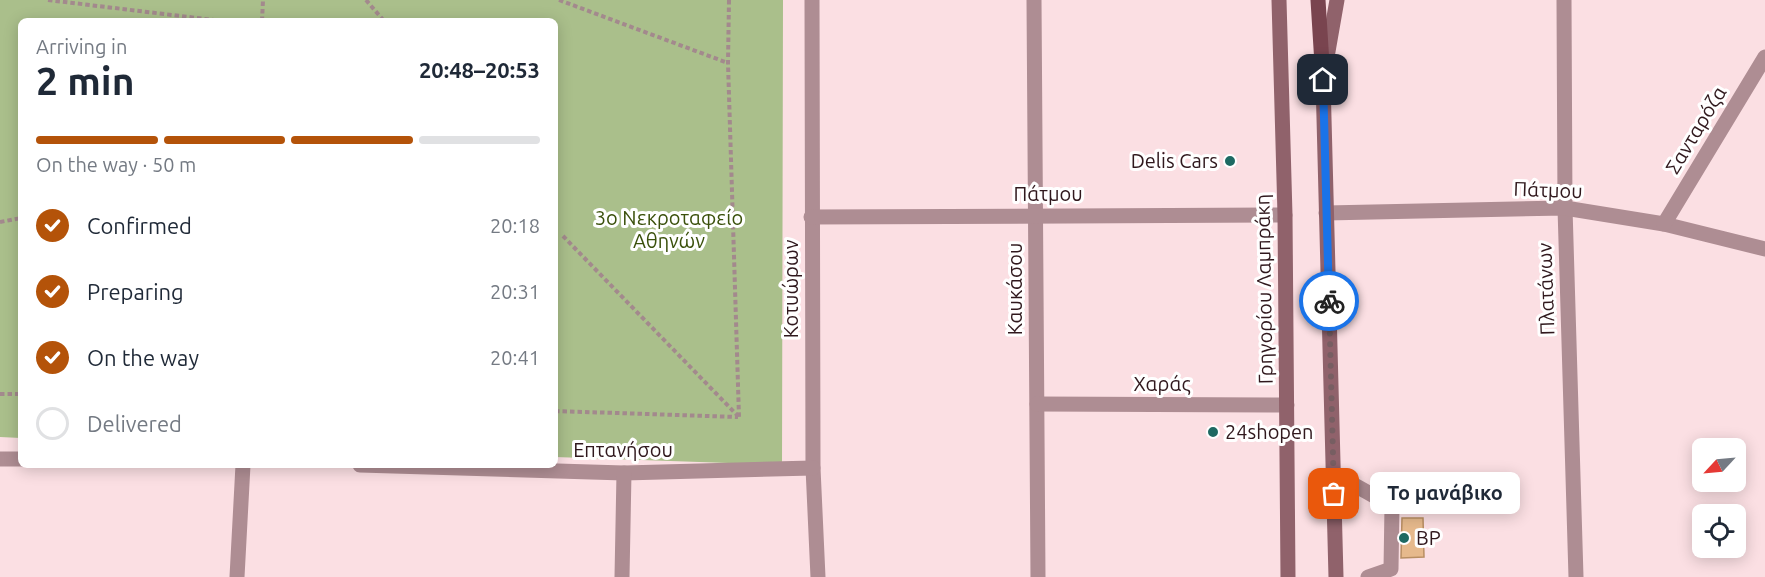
<!DOCTYPE html>
<meta charset="utf-8">
<style>
:root{--surface:#fff;--page:#f6f6f7;--text:#1f2937;--muted:#747a83;--line:#e0e1e3;--accent:#b45309}
body{margin:0;font-family:Ubuntu,sans-serif;background:var(--page);color:var(--text);height:100vh;display:flex;flex-direction:column;font-size:22px;white-space:nowrap}
*{box-sizing:border-box;margin:0}
p{font-size:20px;color:var(--muted)}
.icon{flex:none;width:33px;height:33px;fill:none;stroke:currentColor;stroke-width:2;stroke-linecap:round;stroke-linejoin:round}
.map{position:relative;flex:1;overflow:hidden}
.sheet{position:absolute;left:18px;top:18px;width:540px;height:450px;display:flex;flex-direction:column;background:var(--surface);border-radius:9px;box-shadow:0 3px 15px #0003}
.sheet>*{flex:none}
.needle{width:39px;rotate:244deg}
.buttons{position:absolute;left:1692px;top:438px;display:grid;gap:12px}
.buttons a{display:grid;place-items:center;width:54px;height:54px;border-radius:9px;background:var(--surface);box-shadow:0 3px 15px #0003;font-size:30px}
.pin{position:absolute;display:grid;place-items:center;width:51px;height:51px;color:#fff;margin:-26px;border-radius:12px;box-shadow:0 3px 9px #0006}
.courier{position:absolute;display:grid;place-items:center;width:60px;height:60px;margin:-30px;border:4px solid #1a73e8;border-radius:50%;background:#fff;color:#222;box-shadow:0 2px 8px #0007}
.bubble{position:absolute;height:42px;border-radius:9px;background:var(--surface);box-shadow:0 3px 15px #0003;font-size:20px;font-weight:700;line-height:42px;text-align:center}
.head em{font-style:normal;font-weight:700}
.head div{display:flex;flex-direction:column-reverse}
.head{display:flex;align-items:center;justify-content:space-between;height:102px;padding:0 18px}
h1{font-size:39px;font-weight:700;line-height:45px}
.bar{display:grid;grid-template-columns:repeat(4,1fr);gap:9px 6px;align-content:center;height:72px;padding:0 18px}
.bar i{height:8px;border-radius:4px;background:var(--line)}
.bar .on{background:var(--accent)}
.bar p{grid-column:span 4}
ol{padding:0 18px;list-style:none}
li{display:flex;align-items:center;gap:18px;height:66px}
li p{margin-inline-start:auto}
li .icon{padding:6px;border-radius:50%;background:var(--accent);color:#fff;stroke-width:4}
li:last-child{color:var(--muted)}
li i{width:33px;height:33px;border:3px solid var(--line);border-radius:50%}
.map>svg:first-child{display:block}
.green{fill:#aabf8b}
.building{fill:#e6b98c;stroke:#b88e62;stroke-width:1.5}
.lines{fill:none;stroke-linecap:round;stroke-linejoin:round}
.path{stroke:#a3898d;stroke-width:4;stroke-dasharray:4.5 3;stroke-linecap:butt}
.lane{stroke:#ae8d93;stroke-width:15}
.street{stroke:#ae8d93;stroke-width:15}
.secondary{stroke:#90626b;stroke-width:15}
.primary{stroke:#79444f;stroke-width:15}
.done{stroke:#775e62;stroke-width:6;stroke-dasharray:0 10.8}
.route{stroke:#1a73e8;stroke-width:8}
.poi-dot{fill:#1e6962;stroke:#fff;stroke-width:2}
.labels{text-anchor:middle;stroke-width:6;stroke-linejoin:round;paint-order:stroke}
.street-label{font-size:20px;fill:#30181d;stroke:#fff}
.poi-label{font-size:20px;fill:#30181d;stroke:#fff;text-anchor:start}
.park-label{font-size:20px;fill:#3b510c;stroke:#fff}
</style>
<div class="map">
<svg width="1765" height="577" viewBox="0 0 1765 577">
<rect width="100%" height="100%" fill="#fbdfe3"/>
<polygon class="green" points="0,0 783,0 782,465 555,457 555,21 21,21 21,438 0,437"/>
<polygon class="building" points="1402,518 1423,518 1424,557 1401,558"/>
<g class="lines">
<g class="path">
<polyline points="48,0 222,21"/>
<polyline points="366,0 384,21"/>
<polyline points="559,0 728,63"/>
<polyline points="729,0 728,63 739,417"/>
<polyline points="262,21 263,0"/>
<polyline points="0,222 21,218"/>
<polyline points="563,236 738,416"/>
<polyline points="0,394 21,394"/>
<polyline points="555,411 738,417"/>
</g>
<polyline class="lane" points="1333,473 1392,506 1391,569 1368,577"/>
<g class="street">
<polyline points="812,0 813,468 818,577"/>
<polyline points="1034,0 1038,577"/>
<polyline points="1564,0 1565,208 1576,577"/>
<polyline points="1326,213 1565,208 1664,224 1765,249"/>
<polyline points="811,217 1285,215"/>
<polyline points="1664,224 1765,57"/>
<polyline points="1037,404 1287,405"/>
<polyline points="0,459 21,459"/>
<polyline points="360,465 624,473 813,468"/>
<polyline points="237,577 243,465"/>
<polyline points="622,577 624,473"/>
</g>
<g class="secondary">
<polyline points="1279,0 1285,215 1288,577"/>
<polyline points="1336,577 1323,80 1337,0"/>
</g>
<polyline class="primary" points="1318,0 1323,80"/>
</g>
<g class="lines">
<polyline class="done" points="1329,301 1334,494"/>
<polyline class="route" points="1323,80 1329,301"/>
</g>
<g class="poi-dot">
<circle cx="1230" cy="161" r="6"/>
<circle cx="1213" cy="432" r="6"/>
<circle cx="1404" cy="538" r="6"/>
</g>
<g class="labels">
<g class="street-label">
<text transform="translate(1696 130) rotate(-59)" y="7">Σανταρόζα</text>
<text transform="translate(1548 190) rotate(2)" y="7">Πάτμου</text>
<text x="1048" y="201">Πάτμου</text>
<text transform="translate(791 289) rotate(-90)" y="7">Κοτυώρων</text>
<text transform="translate(1015 289) rotate(-90)" y="7">Καυκάσου</text>
<text transform="translate(1264 289) rotate(-91)" y="7">Γρηγορίου Λαμπράκη</text>
<text transform="translate(1546 289) rotate(-92)" y="7">Πλατάνων</text>
<text x="1162" y="391">Χαράς</text>
<text x="623" y="457">Επτανήσου</text>
</g>
<g class="poi-label">
<text x="1218" y="168" text-anchor="end">Delis Cars</text>
<text x="1225" y="439">24shopen</text>
<text x="1416" y="545">BP</text>
</g>
<g class="park-label">
<text x="669" y="225">3ο Νεκροταφείο<tspan x="669" dy="23">Αθηνών</tspan></text>
</g>
</g>
</svg>
<div class="buttons">
<a><svg class="needle" viewBox="-14 -14 28 28"><path d="M0-13l5 13h-10z" fill="#e53935"/><path d="M0 13l5-13h-10z" fill="#747a83"/></svg></a>
<a><svg class="icon" aria-label="locate" viewBox="0 0 24 24"><circle cx="12" cy="12" r="6"/><path d="M12 2v4M12 18v4M2 12h4M18 12h4"/></svg></a>
</div>
<div class="pin" style="left:1334px;top:494px;background:#ea580c"><svg class="icon" aria-label="bag" viewBox="0 0 24 24"><path d="M5 8h14l-1 12H6zM9 8a3 3 0 0 1 6 0"/></svg></div>
<div class="pin" style="left:1323px;top:80px;background:#1f2937"><svg class="icon" aria-label="home" viewBox="0 0 24 24"><path d="M3 11l9-7 9 7M6 9v11h12V9"/></svg></div>
<div class="courier" style="left:1329px;top:301px"><svg class="icon" aria-label="bike" viewBox="0 0 24 24"><circle cx="6" cy="16" r="4"/><circle cx="18" cy="16" r="4"/><path d="M6 16l4-8h5l3 8M10 8l3 8H6M13 5h3"/></svg></div>
<div class="bubble" style="left:1370px;top:472px;width:150px">Το μανάβικο</div>
<section class="sheet">
<div class="head"><div><h1>2 min</h1><p>Arriving in</p></div><em>20:48–20:53</em></div>
<div class="bar"><i class="on"></i><i class="on"></i><i class="on"></i><i></i><p>On the way · 50 m</p></div>
<ol>
<li><svg class="icon" aria-label="check" viewBox="0 0 24 24"><path d="M5 12l5 5 9-10"/></svg>Confirmed<p>20:18</p></li>
<li><svg class="icon" aria-label="check" viewBox="0 0 24 24"><path d="M5 12l5 5 9-10"/></svg>Preparing<p>20:31</p></li>
<li><svg class="icon" aria-label="check" viewBox="0 0 24 24"><path d="M5 12l5 5 9-10"/></svg>On the way<p>20:41</p></li>
<li><i></i>Delivered</li>
</ol>
</section>
</div>
